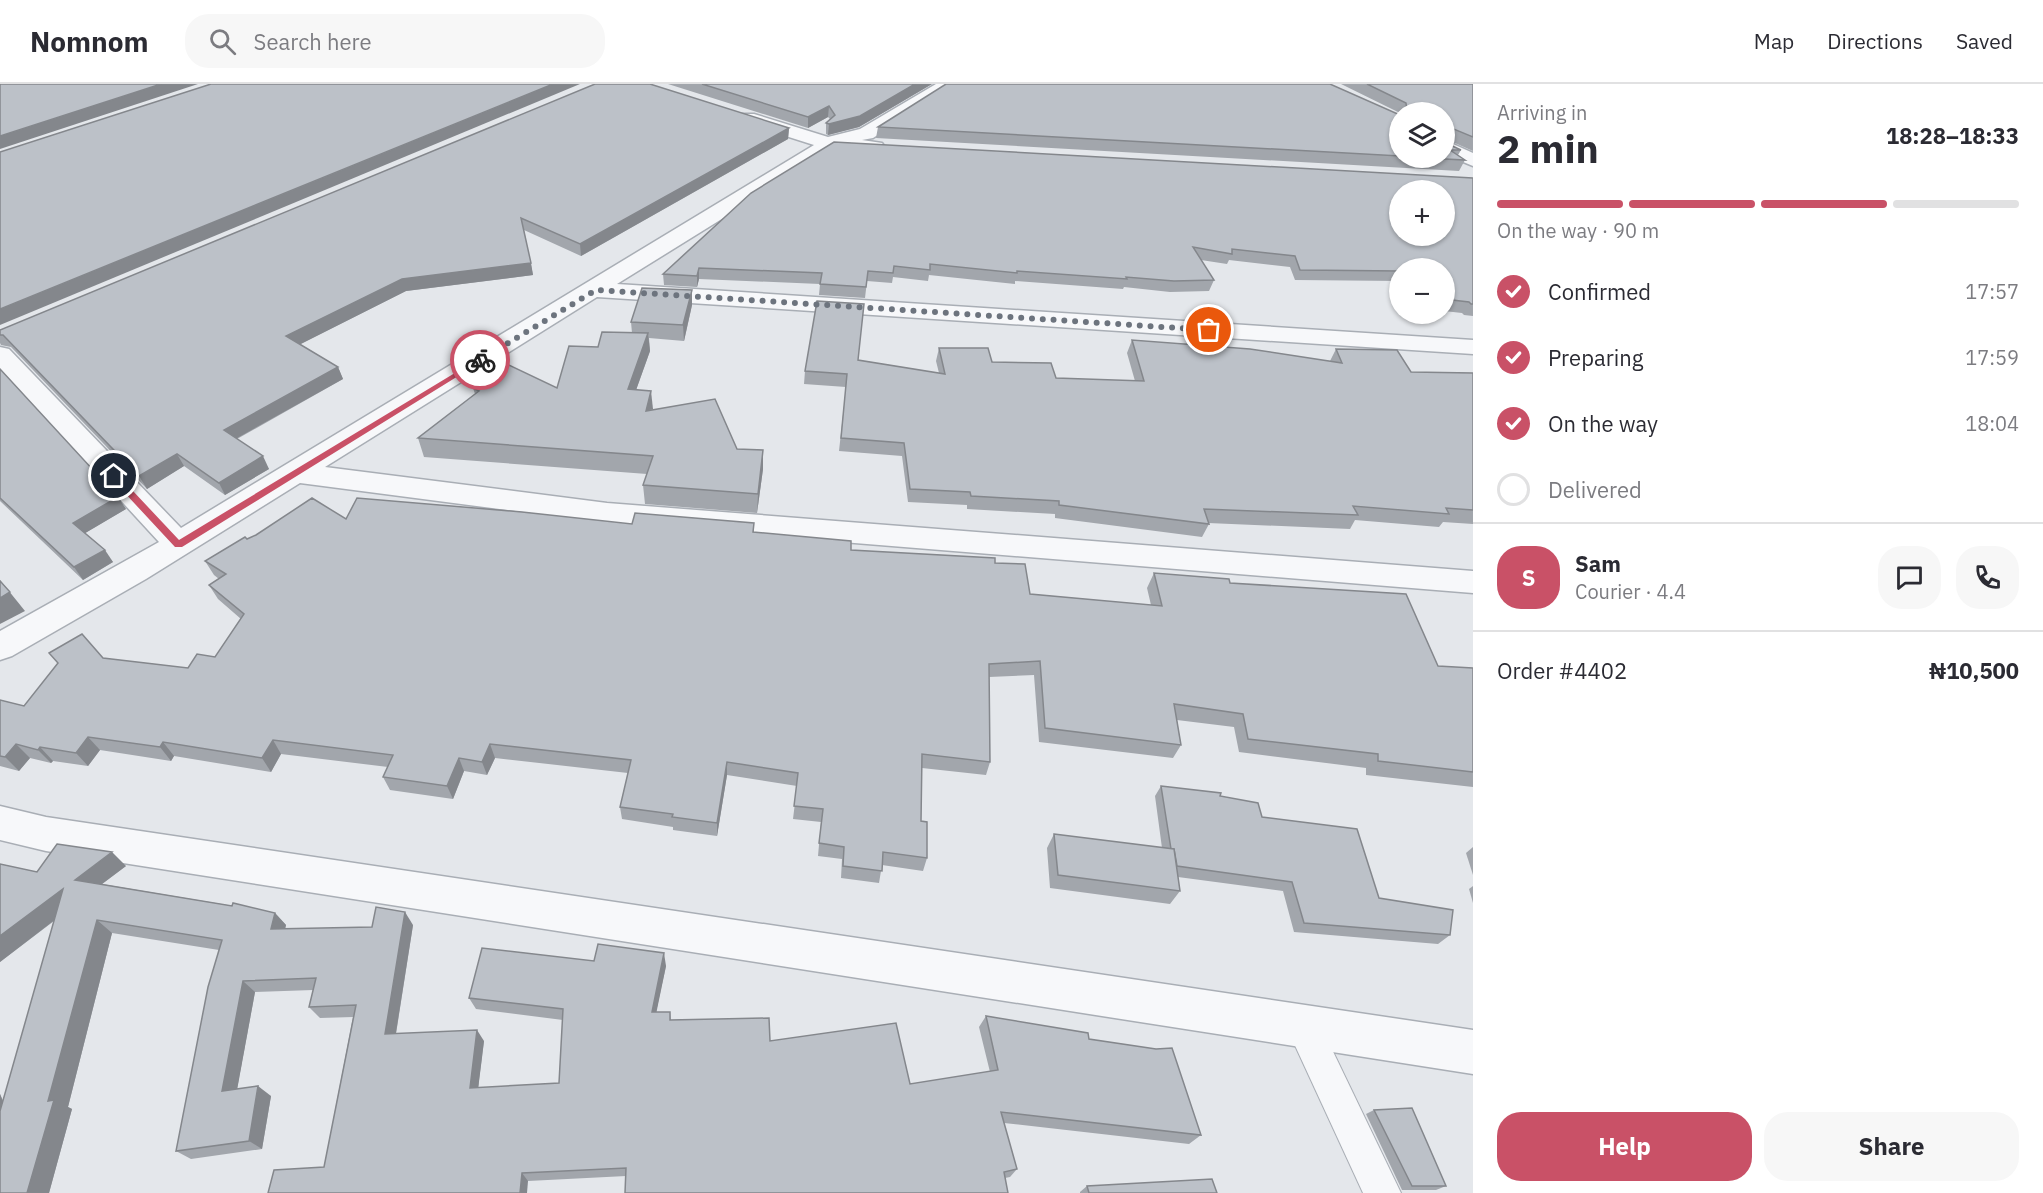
<!DOCTYPE html>
<meta charset="utf-8">
<style>
:root{--surface:#fff;--page:#f7f7f7;--text:#2b2b33;--muted:#7c7c81;--line:#e1e1e2;--accent:#c95167}
body{margin:0;font-family:"IBM Plex Sans",sans-serif;background:var(--page);color:var(--text);height:100vh;display:flex;flex-direction:column;font-size:22px;white-space:nowrap}
*{box-sizing:border-box;margin:0}
p{font-size:20px;color:var(--muted)}
.icon{flex:none;width:33px;height:33px;fill:none;stroke:currentColor;stroke-width:2;stroke-linecap:round;stroke-linejoin:round}
.map{position:relative;flex:1;overflow:hidden}
.drawer{display:flex;flex-direction:column;background:var(--surface);width:570px}
.drawer>*{flex:none}
.controls{position:absolute;left:1389px;top:18px;display:grid;gap:12px}
.controls a{display:grid;place-items:center;width:66px;height:66px;border-radius:50%;background:var(--surface);box-shadow:0 2px 4px #0004;font-size:30px}
.pin{position:absolute;display:grid;place-items:center;width:51px;height:51px;color:#fff;margin:-26px;border:3px solid #fff;border-radius:50%;box-shadow:0 2px 6px #0007}
.courier{position:absolute;display:grid;place-items:center;width:60px;height:60px;margin:-30px;border:4px solid #c95167;border-radius:50%;background:#fff;color:#222;box-shadow:0 2px 8px #0007}
.overview em{font-style:normal;font-weight:800}
.overview div{display:flex;flex-direction:column-reverse}
.overview{display:flex;align-items:center;justify-content:space-between;height:102px;padding:0 24px}
h1{font-size:39px;font-weight:800;line-height:45px}
.bar{display:grid;grid-template-columns:repeat(4,1fr);gap:9px 6px;align-content:center;height:72px;padding:0 24px}
.bar i{height:8px;border-radius:4px;background:var(--line)}
.bar .active{background:var(--accent)}
.bar p{grid-column:span 4}
.line{display:flex;align-items:center;gap:15px;padding:0 24px;border-top:2px solid var(--line)}
.line div{flex:1}
.round{display:grid;place-items:center;flex:none;width:63px;height:63px;border-radius:24px;background:var(--page)}
ol{padding:0 24px;list-style:none}
li{display:flex;align-items:center;gap:18px;height:66px}
li p{margin-inline-start:auto}
li .icon{padding:6px;border-radius:50%;background:var(--accent);color:#fff;stroke-width:4}
li:last-child{color:var(--muted)}
li i{width:33px;height:33px;border:3px solid var(--line);border-radius:50%}
.button{display:flex;gap:12px;margin-top:auto;padding:12px 24px}
.button a{flex:1;height:69px;border-radius:24px;background:var(--accent);color:#fff;font-size:24px;font-weight:800;line-height:69px;text-align:center}
.button a+a{background:var(--page);color:var(--text)}
header{display:flex;align-items:center;gap:36px;box-sizing:border-box;height:84px;padding:0 30px;background:var(--surface);border-bottom:2px solid var(--line)}
header strong{font-size:28px}
nav{display:flex;gap:33px;margin-inline-start:auto;font-size:21px}
.search{width:420px;height:54px;background:var(--page);display:flex;align-items:center;gap:15px;box-sizing:border-box;padding:0 21px;border-radius:24px;color:var(--muted);font-size:22px}
main{display:flex;flex:1;min-height:0}
.map>svg:first-child{display:block}
.lines{fill:none;stroke-linecap:round;stroke-linejoin:round}
.service-casing{stroke:#a9aeb5;stroke-width:2}
.minor-casing{stroke:#a9aeb5;stroke-width:3}
.service{fill:#f7f8fa;fill-rule:evenodd}
.minor{fill:#f7f8fa;fill-rule:evenodd}
.wall{fill:#a2a6ac}
.shaded-wall{fill:#84878c}
.building{fill:#bcc1c8;stroke:#84878c;stroke-width:1.5;fill-rule:evenodd}
.route{fill:#c95167}
.done{stroke:#6d747e;stroke-width:6;stroke-dasharray:0 10.8}
</style>
<header>
<strong>Nomnom</strong>
<div class="search"><svg class="icon" aria-label="search" viewBox="0 0 24 24"><circle cx="10" cy="10" r="6"/><path d="M15 15l6 6"/></svg>Search here</div>
<nav><a>Map</a><a>Directions</a><a>Saved</a></nav>
</header>
<main>
<div class="map">
<svg width="1473" height="1109" viewBox="0 0 1473 1109">
<rect width="100%" height="100%" fill="#e4e7eb"/>
<g class="lines">
<defs>
<polygon id="service" points="1303,925 1315,930 1401,1109 1363,1109 1286,942 1291,930"/>
<g id="minor">
<polygon points="936,0 957,0 873,54 862,56 882,59 885,63 882,67 875,69 833,66 617,200 1473,256 1473,270 597,213 325,383 607,419 1473,487 1473,509 607,439 300,399 146,495 12,572 0,576 0,547 159,458 0,285 0,263 9,265 181,444 814,61 742,38 739,34 742,30 754,30 828,53 860,45"/>
<polygon points="1444,56 1473,69 1473,82 1444,70"/>
<polygon points="0,722 46,733 1473,946 1473,990 46,767 0,756"/>
</g>
</defs>
<use href="#service" class="service-casing"/>
<use href="#minor" class="minor-casing"/>
<use href="#service" class="service"/>
<use href="#minor" class="minor"/>
</g>
<g class="wall">
<polygon points="668,0 932,0 859,43 828,51 826,50 826,39 830,35 828,33 808,44"/>
<polygon points="1341,0 1473,0 1473,67 1448,56 1448,60 1461,66 1458,71 1465,76 1459,87 876,54 878,43 1400,31 1400,74 1444,74 1444,28 1400,29"/>
<polygon points="789,44 788,55 581,172 524,146 533,191 406,207 300,260 338,283 343,295 237,355 269,385 225,411 184,382 147,405 11,263 1,261 0,259 0,246"/>
<polygon points="1473,94 1473,232 1464,231 1462,229 1444,227 1444,184 1400,184 1400,197 1295,196 1290,183 1229,176 1227,180 1201,176 1214,196 1209,207 1170,208 1124,203 1123,205 1015,197 1015,200 929,191 928,197 893,193 892,199 867,197 865,214 819,211 820,200 699,195 697,203 664,201 663,190 751,109"/>
<polygon points="692,206 692,221 684,257 649,254 650,267 636,306 653,325 737,365 763,366 763,385 757,429 645,420 643,401 647,390 424,373 418,354 475,310 473,304 557,304 598,263 632,249 631,238"/>
<polygon points="1132,256 1330,277 1336,265 1411,288 1473,289 1473,440 1443,438 1439,443 1355,436 1350,445 1208,439 1209,440 1202,453 1055,434 1055,430 967,425 967,421 908,418 902,372 839,367 846,303 804,300 805,287 858,276 939,289 936,277 939,264 1056,294 1135,297 1127,269"/>
<polygon points="0,285 126,425 85,449 113,478 83,496 0,417"/>
<polygon points="346,435 632,440 754,439 754,449 851,466 995,479 1030,510 1151,521 1147,504 1154,489 1230,499 1438,582 1473,584 1473,703 1366,691 1366,684 1239,668 1234,643 1177,636 1181,661 1173,674 1039,658 1034,591 989,593 990,678 986,691 922,684 921,737 927,774 923,787 882,781 879,799 841,794 842,775 818,772 821,738 793,735 797,702 727,691 717,752 673,746 673,743 622,735 620,723 628,689 495,674 487,691 464,687 453,715 390,706 383,693 388,683 281,670 271,688 174,672 171,677 100,666 88,682 53,677 51,679 30,674 19,687 0,682 0,616 24,622 103,574 188,584 215,573 241,535 218,515 209,501 219,495 214,491 205,477 247,455"/>
<polygon points="1161,702 1220,712 1262,733 1379,814 1450,851 1438,860 1294,848 1283,807 1178,793 1180,807 1170,820 1050,804 1047,764 1054,750 1162,764 1155,712"/>
<polygon points="1473,763 1473,791 1466,769"/>
<polygon points="0,780 37,788 126,782 102,800 275,829 286,841 285,845 372,843 413,841 396,950 484,957 478,1004 559,999 563,936 476,925 469,914 594,877 666,882 656,928 670,928 671,936 770,957 910,1000 990,988 979,943 986,932 1089,955 1201,1051 1189,1060 1004,1039 1017,1085 1010,1093 1005,1094 626,1092 528,1097 324,1083 353,933 320,934 309,923 313,906 255,908 237,1005 271,1012 262,1065 191,1075 176,1067 219,866 112,849 68,1023 72,1025 49,1109 0,1109 0,1010 3,1017 54,837 0,878"/>
<polygon points="1473,802 1473,819 1469,805"/>
<polygon points="1374,1026 1446,1102 1436,1106 1402,1106 1366,1030"/>
<polygon points="1087,1102 1217,1109 1080,1109 1080,1108"/>
</g>
<g class="shaded-wall">
<polygon points="161,0 198,0 0,65 0,52"/>
<polygon points="553,0 580,0 0,241 0,225"/>
<polygon points="915,0 932,0 859,43 828,51 829,40"/>
<polygon points="829,22 828,33 808,44 808,33"/>
<polygon points="789,44 788,55 581,172 580,160"/>
<polygon points="531,179 533,191 406,207 291,265 286,252 402,195"/>
<polygon points="699,184 699,195 697,203 697,192"/>
<polygon points="692,206 692,221 684,257 683,241"/>
<polygon points="648,249 650,267 630,323 628,305"/>
<polygon points="338,283 343,295 230,358 224,346"/>
<polygon points="651,307 653,325 646,327"/>
<polygon points="763,366 763,385 757,429 758,410"/>
<polygon points="177,370 184,382 147,405 139,392"/>
<polygon points="263,372 269,385 225,411 219,399"/>
<polygon points="118,413 126,425 82,451 73,439"/>
<polygon points="105,466 113,478 83,496 74,483"/>
<polygon points="0,496 25,527 0,540"/>
<polygon points="88,653 100,666 88,682 76,669"/>
<polygon points="273,656 281,670 271,688 262,674"/>
<polygon points="163,658 174,672 171,677 160,663"/>
<polygon points="16,660 30,674 19,687 5,673"/>
<polygon points="490,660 495,674 487,691 482,678"/>
<polygon points="40,663 53,677 51,679 38,666"/>
<polygon points="459,674 464,687 453,715 447,702"/>
<polygon points="727,678 727,691 717,752 717,739"/>
<polygon points="112,768 126,782 90,809 75,796"/>
<polygon points="63,805 78,818 0,878 0,852"/>
<polygon points="405,828 413,841 394,961 385,950"/>
<polygon points="275,829 286,841 282,858 271,845"/>
<polygon points="97,836 112,849 68,1023 72,1025 49,1109 27,1109 48,1017"/>
<polygon points="664,869 666,882 654,940 652,928"/>
<polygon points="243,897 255,908 235,1017 222,1007"/>
<polygon points="477,946 484,957 477,1014 470,1004"/>
<polygon points="258,1002 271,1012 262,1065 249,1057"/>
<polygon points="0,1010 16,1049 0,1042"/>
<polygon points="522,1089 528,1097 527,1109 520,1109"/>
</g>
<g class="building">
<polygon points="0,0 161,0 0,52"/>
<polygon points="211,0 553,0 0,225 0,68"/>
<polygon points="595,0 650,0 789,44 580,160 521,134 531,179 402,195 286,252 338,283 224,346 263,372 219,399 177,370 139,392 3,251 0,251 0,246"/>
<polygon points="702,0 915,0 860,32 829,40 826,39 835,31 829,22 808,33"/>
<polygon points="946,0 1330,0 1400,31 1400,72 878,43"/>
<polygon points="1367,0 1473,0 1473,53 1449,43 1448,60 1461,66 1450,66 1465,76 1425,74 1444,74 1444,28 1407,28 1406,19"/>
<path d="M834,58L1473,94V220H1471L1469,218L1444,215V184H1400V187L1300,186L1295,172L1232,165V170L1193,163L1214,196L1174,197L1126,193L1127,195L1017,187V189L930,180V186L894,182L893,189L868,187L866,203L820,200L822,189L699,184L697,192L663,190L751,109ZM1400,106H1444V152H1400Z"/>
<polygon points="642,204 692,206 683,241 631,238"/>
<polygon points="817,217 864,220 858,276 945,290 939,264 988,264 992,278 1051,279 1056,294 1144,297 1132,256 1250,265 1342,279 1336,265 1397,266 1411,288 1473,289 1473,426 1446,424 1449,430 1353,422 1358,431 1204,425 1209,440 1059,421 1059,417 971,412 970,408 910,405 904,359 841,354 847,290 805,287"/>
<polygon points="602,248 648,249 628,305 651,307 646,327 715,315 737,365 763,366 758,410 643,401 653,372 418,354 479,307 473,304 509,281 557,304 569,262 598,263"/>
<polygon points="0,285 118,413 73,439 105,466 74,483 0,414"/>
<polygon points="312,414 346,435 357,414 522,428 632,440 635,429 754,439 753,448 851,457 851,466 995,474 995,479 1025,480 1030,510 1162,522 1154,489 1229,495 1230,499 1406,510 1438,582 1473,584 1473,688 1378,677 1378,670 1248,655 1243,630 1174,620 1181,661 1045,644 1040,577 989,580 990,678 922,670 921,737 927,738 927,774 883,768 882,787 843,782 844,763 819,759 823,725 794,722 798,689 727,678 717,739 672,733 673,730 620,723 631,676 490,660 482,678 459,674 447,702 383,693 393,671 273,656 262,674 163,658 160,663 88,653 76,669 40,663 38,666 16,660 5,673 0,672 0,616 24,622 58,579 49,569 82,550 103,574 188,584 197,570 215,573 244,530 209,501 226,490 205,477 245,453 247,455 256,451"/>
<polygon points="0,497 10,508 0,514"/>
<polygon points="1161,702 1221,709 1220,712 1258,719 1262,733 1357,745 1379,814 1453,826 1450,851 1304,839 1292,798 1177,782 1174,765 1171,765"/>
<polygon points="1054,750 1174,765 1180,807 1058,791"/>
<polygon points="57,760 112,768 75,796 232,822 233,819 275,829 271,845 372,843 376,823 405,828 385,950 477,946 470,1004 559,999 563,925 469,914 482,864 594,877 598,860 664,869 652,928 670,928 670,936 769,934 770,957 896,939 910,1000 998,986 986,932 1088,949 1089,955 1156,965 1172,964 1201,1051 1001,1028 1017,1085 1004,1088 1008,1109 625,1109 626,1084 522,1089 520,1109 268,1109 274,1086 324,1083 356,921 309,923 316,894 243,897 222,1007 258,1002 249,1057 176,1067 208,903 222,856 97,836 48,1017 54,1016 27,1109 0,1109 0,1027 63,805 0,852 0,780 37,788"/>
<polygon points="1412,1024 1446,1102 1412,1102 1374,1026"/>
<polygon points="1212,1095 1217,1109 1089,1109 1087,1102"/>
</g>
<polygon class="route" points="478,275 484,276 182,463 175,463 109,392 117,390 179,456"/>
<g class="lines">
<polyline class="done" points="480,276 596,206 1209,246"/>
</g>
</svg>
<div class="controls">
<a><svg class="icon" aria-label="layers" viewBox="0 0 24 24"><path d="M12 4l9 5-9 5-9-5zM3 14l9 5 9-5"/></svg></a>
<a>+</a>
<a>−</a>
</div>
<div class="pin" style="left:1209px;top:246px;background:#ea580c"><svg class="icon" aria-label="bag" viewBox="0 0 24 24"><path d="M5 8h14l-1 12H6zM9 8a3 3 0 0 1 6 0"/></svg></div>
<div class="pin" style="left:114px;top:392px;background:#1f2937"><svg class="icon" aria-label="home" viewBox="0 0 24 24"><path d="M3 11l9-7 9 7M6 9v11h12V9"/></svg></div>
<div class="courier" style="left:480px;top:276px"><svg class="icon" aria-label="bike" viewBox="0 0 24 24"><circle cx="6" cy="16" r="4"/><circle cx="18" cy="16" r="4"/><path d="M6 16l4-8h5l3 8M10 8l3 8H6M13 5h3"/></svg></div>
</div>
<section class="drawer">
<div class="overview"><div><h1>2 min</h1><p>Arriving in</p></div><em>18:28–18:33</em></div>
<div class="bar"><i class="active"></i><i class="active"></i><i class="active"></i><i></i><p>On the way · 90 m</p></div>
<ol>
<li><svg class="icon" aria-label="check" viewBox="0 0 24 24"><path d="M5 12l5 5 9-10"/></svg>Confirmed<p>17:57</p></li>
<li><svg class="icon" aria-label="check" viewBox="0 0 24 24"><path d="M5 12l5 5 9-10"/></svg>Preparing<p>17:59</p></li>
<li><svg class="icon" aria-label="check" viewBox="0 0 24 24"><path d="M5 12l5 5 9-10"/></svg>On the way<p>18:04</p></li>
<li><i></i>Delivered</li>
</ol>
<div class="line" style="height:108px"><b class="round" style="background:var(--accent);color:#fff">S</b><div><b>Sam</b><p>Courier · 4.4</p></div><a class="round"><svg class="icon" aria-label="chat" viewBox="0 0 24 24"><path d="M4 5h16v11H9l-5 4z"/></svg></a><a class="round"><svg class="icon" aria-label="phone" viewBox="0 0 24 24"><path d="M5 4h4l2 5-3 2q2 4 5 5l2-3 5 2v4C11 20 4 13 5 4z"/></svg></a></div>
<div class="line" style="height:78px"><div>Order #4402</div><b>₦10,500</b></div>
<div class="button"><a>Help</a><a>Share</a></div>
</section>
</main>
